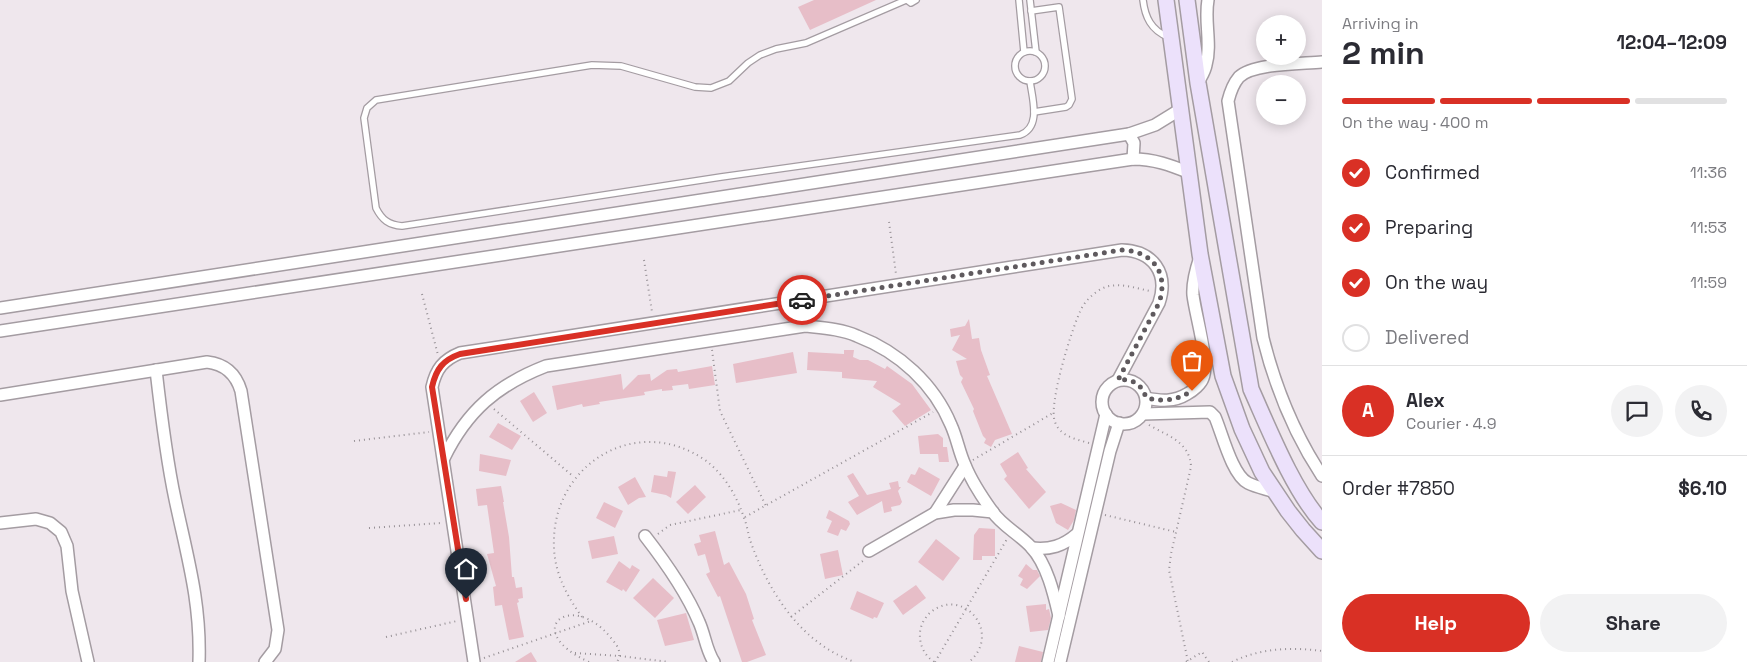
<!DOCTYPE html>
<meta charset="utf-8">
<style>
:root{--surface:#fff;--page:#f2f2f3;--text:#2b2b33;--muted:#7c7c81;--line:#e1e1e2;--accent:#d93025}
body{margin:0;font-family:"Space Grotesk",sans-serif;background:var(--page);color:var(--text);height:100vh;display:flex;flex-direction:column;font-size:19px;white-space:nowrap}
*{box-sizing:border-box;margin:0}
p{font-size:16px;color:var(--muted)}
.icon{flex:none;width:28px;height:28px;fill:none;stroke:currentColor;stroke-width:2;stroke-linecap:round;stroke-linejoin:round}
.map{position:relative;flex:1;overflow:hidden}
.panel{display:flex;flex-direction:column;background:var(--surface);width:425px}
.panel>*{flex:none}
.controls{position:absolute;left:1256px;top:15px;display:grid;gap:10px}
.controls a{display:grid;place-items:center;width:50px;height:50px;border-radius:50%;background:var(--surface);box-shadow:0 2px 12px #0003;font-size:25px}
.pin{position:absolute;display:grid;place-items:center;width:42px;height:42px;color:#fff;margin:-51px -21px;border-radius:50% 50% 50% 0;rotate:-45deg;box-shadow:0 0 5px #0007}
.pin .icon{rotate:45deg}
.courier{position:absolute;display:grid;place-items:center;width:50px;height:50px;margin:-25px;border:4px solid #d93025;border-radius:50%;background:#fff;color:#222;box-shadow:0 1px 6px #0007}
.head em{font-style:normal;font-weight:600}
.head div{display:flex;flex-direction:column-reverse}
.head{display:flex;align-items:center;justify-content:space-between;height:85px;padding:0 20px}
h1{font-size:32px;font-weight:600;line-height:38px}
.bar{display:grid;grid-template-columns:repeat(4,1fr);gap:8px 5px;align-content:center;height:60px;padding:0 20px}
.bar i{height:6px;border-radius:4px;background:var(--line)}
.bar .current{background:var(--accent)}
.bar p{grid-column:span 4}
.line{display:flex;align-items:center;gap:12px;padding:0 20px;border-top:1px solid var(--line)}
.line div{flex:1}
.round{display:grid;place-items:center;flex:none;width:52px;height:52px;border-radius:26px;background:var(--page)}
ol{padding:0 20px;list-style:none}
li{display:flex;align-items:center;gap:15px;height:55px}
li p{margin-inline-start:auto}
li .icon{padding:5px;border-radius:50%;background:var(--accent);color:#fff;stroke-width:4}
li:last-child{color:var(--muted)}
li i{width:28px;height:28px;border:2px solid var(--line);border-radius:50%}
.action{display:flex;gap:10px;margin-top:auto;padding:10px 20px}
.action a{flex:1;height:58px;border-radius:30px;background:var(--accent);color:#fff;font-size:20px;font-weight:600;line-height:58px;text-align:center}
.action a+a{background:var(--page);color:var(--text)}
main{display:flex;flex:1;min-height:0}
.map>svg:first-child{display:block}
.building{fill:#e7bec8}
.lines{fill:none;stroke-linecap:round;stroke-linejoin:round}
.lane-casing{stroke:#a49ca2;stroke-width:8}
.street-casing{stroke:#a49ca2;stroke-width:14}
.secondary-casing{stroke:#a49ca2;stroke-width:18}
.path{stroke:#979196;stroke-width:2;stroke-dasharray:1 4;stroke-linecap:butt}
.lane{stroke:#fff;stroke-width:5.5}
.street{stroke:#fff;stroke-width:11}
.secondary{stroke:#ece1fb;stroke-width:15}
.done{stroke:#5f5a5e;stroke-width:5;stroke-dasharray:0 9}
.route{stroke:#d93025;stroke-width:6}
</style>
<main>
<div class="map">
<svg width="1322" height="662" viewBox="0 0 1322 662">
<rect width="100%" height="100%" fill="#efe7ed"/>
<g class="building">
<polygon points="814,0 876,0 810,30 798,7"/>
<polygon points="969,319 972,339 979,338 981,350 990,375 987,376 1012,434 995,440 991,447 984,443 986,439 983,436 973,411 974,409 961,382 963,378 960,375 956,361 967,359 952,350 960,335 951,337 950,329 965,326"/>
<polygon points="844,350 854,350 853,357 860,360 868,360 885,369 887,366 912,384 931,410 905,426 892,411 901,404 873,387 877,381 842,378 842,372 807,370 808,352 844,354"/>
<polygon points="793,352 797,373 736,383 733,364"/>
<polygon points="712,366 715,385 689,389 688,384 672,386 673,390 662,391 662,389 644,392 645,395 599,402 600,404 583,407 582,404 557,410 552,386 621,374 623,390 638,375 650,374 651,381 667,370 677,369 678,372"/>
<polygon points="534,392 547,413 533,422 520,401"/>
<polygon points="498,423 521,436 512,450 489,437"/>
<polygon points="938,434 943,438 943,447 947,447 949,462 939,462 938,454 920,454 918,436"/>
<polygon points="1018,452 1028,468 1026,469 1046,492 1029,509 1004,479 1007,476 1000,464"/>
<polygon points="480,454 511,460 506,476 479,471"/>
<polygon points="919,467 940,479 931,496 907,482 911,474 915,475"/>
<polygon points="668,471 676,472 671,498 666,495 651,492 654,475 667,477"/>
<polygon points="853,473 867,495 891,489 889,483 898,481 899,487 901,487 898,491 902,502 900,505 891,507 892,511 884,513 882,501 857,515 848,502 859,496 847,476"/>
<polygon points="635,477 646,497 639,498 628,505 618,487"/>
<polygon points="695,485 706,497 688,514 676,502"/>
<polygon points="501,486 504,502 503,502 509,537 512,577 514,577 516,588 522,587 523,598 518,599 519,602 517,603 524,637 509,640 502,605 495,606 493,587 496,586 487,554 494,553 487,505 478,506 476,489"/>
<polygon points="604,502 623,511 615,528 596,518"/>
<polygon points="1061,503 1076,510 1074,520 1068,530 1056,523 1050,506"/>
<polygon points="829,510 849,521 850,524 846,531 841,529 838,536 827,532 832,521 826,518"/>
<polygon points="979,528 995,529 995,556 982,556 982,560 973,560 974,535"/>
<polygon points="715,531 724,565 729,562 746,594 754,619 752,620 766,655 747,662 742,662 720,596 718,597 706,574 710,572 705,554 698,556 694,544 701,542 699,535"/>
<polygon points="614,536 618,554 592,559 588,541"/>
<polygon points="936,539 960,558 943,581 918,562"/>
<polygon points="838,550 843,575 825,579 820,554"/>
<polygon points="619,561 630,569 632,565 640,570 626,592 623,589 622,591 606,582"/>
<polygon points="1026,564 1033,570 1037,570 1040,576 1027,589 1020,585 1023,579 1018,576"/>
<polygon points="653,578 674,598 655,618 633,598"/>
<polygon points="916,585 926,598 903,615 893,601"/>
<polygon points="857,591 884,603 877,618 874,617 873,619 850,609"/>
<polygon points="1046,604 1046,610 1049,609 1051,618 1048,630 1030,632 1026,606"/>
<polygon points="686,613 694,640 665,646 657,620"/>
<polygon points="1019,646 1043,652 1041,662 1015,662"/>
<polygon points="531,652 537,662 515,662"/>
</g>
<g class="lines">
<defs>
<g id="lane">
<path d="M906,0L806,43L776,49L760,55L748,63L729,81L711,88L695,87L621,66L592,65L376,100L367,108L364,118L376,208C382,220 389,225 402,226L721,177L1020,135C1042,127 1032,98 1030,81"/>
<polyline points="907,0 911,3 916,0"/>
<polyline points="1019,0 1024,52"/>
<polyline points="1030,0 1036,52"/>
<path d="M1143,0C1145,17 1151,30 1168,37"/>
<polyline points="1031,11 1059,7 1072,99 1069,105 1066,107 1034,112"/>
<circle cx="1030" cy="66" r="15"/>
</g>
<g id="street">
<path d="M1322,62C1302,64 1253,63 1239,77C1233,84 1230,93 1228,101L1263,338C1275,386 1295,435 1322,476"/>
<path d="M1198,83C1201,77 1205,71 1206,65C1212,44 1204,21 1208,0"/>
<polyline points="1129,134 1134,143 1133,159"/>
<polyline points="0,308 1129,134 1155,125 1181,109"/>
<path d="M0,331L1133,159C1154,159 1170,165 1190,173"/>
<path d="M156,370C161,414 166,457 175,499C187,556 201,602 199,662"/>
<circle cx="1124" cy="402" r="22"/>
<path d="M0,395L207,362C225,364 236,374 241,391L278,630L275,649L265,662"/>
<path d="M1146,398C1161,401 1174,402 1187,394C1193,391 1201,384 1203,378C1210,362 1195,314 1193,295C1192,282 1196,269 1200,257"/>
<path d="M1143,414L1210,412L1215,417C1222,433 1232,475 1248,483C1256,487 1266,489 1275,492"/>
<path d="M444,458C467,411 497,385 546,366L805,326C823,328 841,329 857,336C899,352 934,384 951,425C957,438 959,452 965,465C971,480 982,497 992,511C1001,525 1019,534 1031,547C1047,564 1054,594 1059,616"/>
<polyline points="935,513 965,466"/>
<polyline points="0,523 36,519 50,523 61,532 67,546 72,591 88,662"/>
<path d="M645,536C666,563 686,591 699,622C705,635 706,650 714,662"/>
<path d="M1032,548C1050,550 1063,546 1077,534"/>
<polyline points="869,551 935,513 954,510 973,510 993,512"/>
<path d="M474,662L432,387C436,369 443,360 460,353L1122,250C1153,251 1169,273 1159,303L1118,380"/>
<polyline points="1048,662 1106,414"/>
<polyline points="1060,662 1110,451 1119,423"/>
</g>
<g id="secondary">
<polyline points="1166,0 1200,254 1223,376 1242,429 1262,472 1288,511 1303,530 1322,551"/>
<path d="M1187,0L1198,83L1251,389C1269,429 1293,490 1322,522"/>
</g>
</defs>
<use href="#lane" class="lane-casing"/>
<use href="#street" class="street-casing"/>
<use href="#secondary" class="secondary-casing"/>
<g class="path">
<polyline points="889,222 896,274"/>
<polyline points="644,260 652,312"/>
<polyline points="422,294 438,355"/>
<polyline points="712,350 720,411 766,506"/>
<polyline points="494,409 574,477"/>
<path d="M1149,425C1168,436 1190,442 1191,467L1171,554L1169,570L1188,662"/>
<polyline points="354,441 429,432"/>
<path d="M1089,443C1075,439 1060,436 1055,422C1048,405 1071,332 1079,314C1083,303 1091,295 1101,289C1116,281 1135,288 1150,291"/>
<polyline points="973,460 1053,413"/>
<polyline points="1105,515 1176,532"/>
<polyline points="745,517 933,412"/>
<polyline points="369,528 441,523"/>
<polyline points="658,534 670,525 741,510"/>
<path d="M582,617C567,596 555,574 554,548C550,466 635,412 705,460C724,474 737,496 744,518C747,525 748,533 750,540C768,591 801,644 855,662"/>
<polyline points="791,617 864,560"/>
<polyline points="386,637 457,621"/>
<polyline points="575,653 620,656 669,662"/>
<polyline points="484,658 591,621"/>
<path d="M589,662C519,630 572,589 611,638C618,646 622,652 617,662"/>
<path d="M934,662C924,655 919,644 920,632C921,624 925,617 931,612C963,586 1003,633 969,662"/>
<polyline points="935,662 1007,539"/>
<polyline points="1186,662 1202,652 1209,662"/>
<path d="M1232,662C1260,648 1292,647 1322,651"/>
</g>
<use href="#lane" class="lane"/>
<use href="#street" class="street"/>
<use href="#secondary" class="secondary"/>
</g>
<g class="lines">
<path class="done" d="M802,300L1122,250C1153,251 1169,273 1159,303L1118,380C1132,378 1142,384 1146,398C1164,402 1177,400 1192,391"/>
<path class="route" d="M466,599L432,387C436,369 443,360 460,354L802,300"/>
</g>
</svg>
<div class="controls">
<a>+</a>
<a>−</a>
</div>
<div class="pin" style="left:1192px;top:391px;background:#ea580c"><svg class="icon" aria-label="bag" viewBox="0 0 24 24"><path d="M5 8h14l-1 12H6zM9 8a3 3 0 0 1 6 0"/></svg></div>
<div class="pin" style="left:466px;top:599px;background:#1f2937"><svg class="icon" aria-label="home" viewBox="0 0 24 24"><path d="M3 11l9-7 9 7M6 9v11h12V9"/></svg></div>
<div class="courier" style="left:802px;top:300px"><svg class="icon" aria-label="car" viewBox="0 0 24 24"><path d="M5 17H2v-5l4-1 3-4h7l3 4 3 1v5h-3M9 17h6M6 11h13"/><circle cx="7" cy="17" r="2"/><circle cx="17" cy="17" r="2"/></svg></div>
</div>
<section class="panel">
<div class="head"><div><h1>2 min</h1><p>Arriving in</p></div><em>12:04–12:09</em></div>
<div class="bar"><i class="current"></i><i class="current"></i><i class="current"></i><i></i><p>On the way · 400 m</p></div>
<ol>
<li><svg class="icon" aria-label="check" viewBox="0 0 24 24"><path d="M5 12l5 5 9-10"/></svg>Confirmed<p>11:36</p></li>
<li><svg class="icon" aria-label="check" viewBox="0 0 24 24"><path d="M5 12l5 5 9-10"/></svg>Preparing<p>11:53</p></li>
<li><svg class="icon" aria-label="check" viewBox="0 0 24 24"><path d="M5 12l5 5 9-10"/></svg>On the way<p>11:59</p></li>
<li><i></i>Delivered</li>
</ol>
<div class="line" style="height:90px"><b class="round" style="background:var(--accent);color:#fff">A</b><div><b>Alex</b><p>Courier · 4.9</p></div><a class="round"><svg class="icon" aria-label="chat" viewBox="0 0 24 24"><path d="M4 5h16v11H9l-5 4z"/></svg></a><a class="round"><svg class="icon" aria-label="phone" viewBox="0 0 24 24"><path d="M5 4h4l2 5-3 2q2 4 5 5l2-3 5 2v4C11 20 4 13 5 4z"/></svg></a></div>
<div class="line" style="height:65px"><div>Order #7850</div><b>$6.10</b></div>
<div class="action"><a>Help</a><a>Share</a></div>
</section>
</main>
